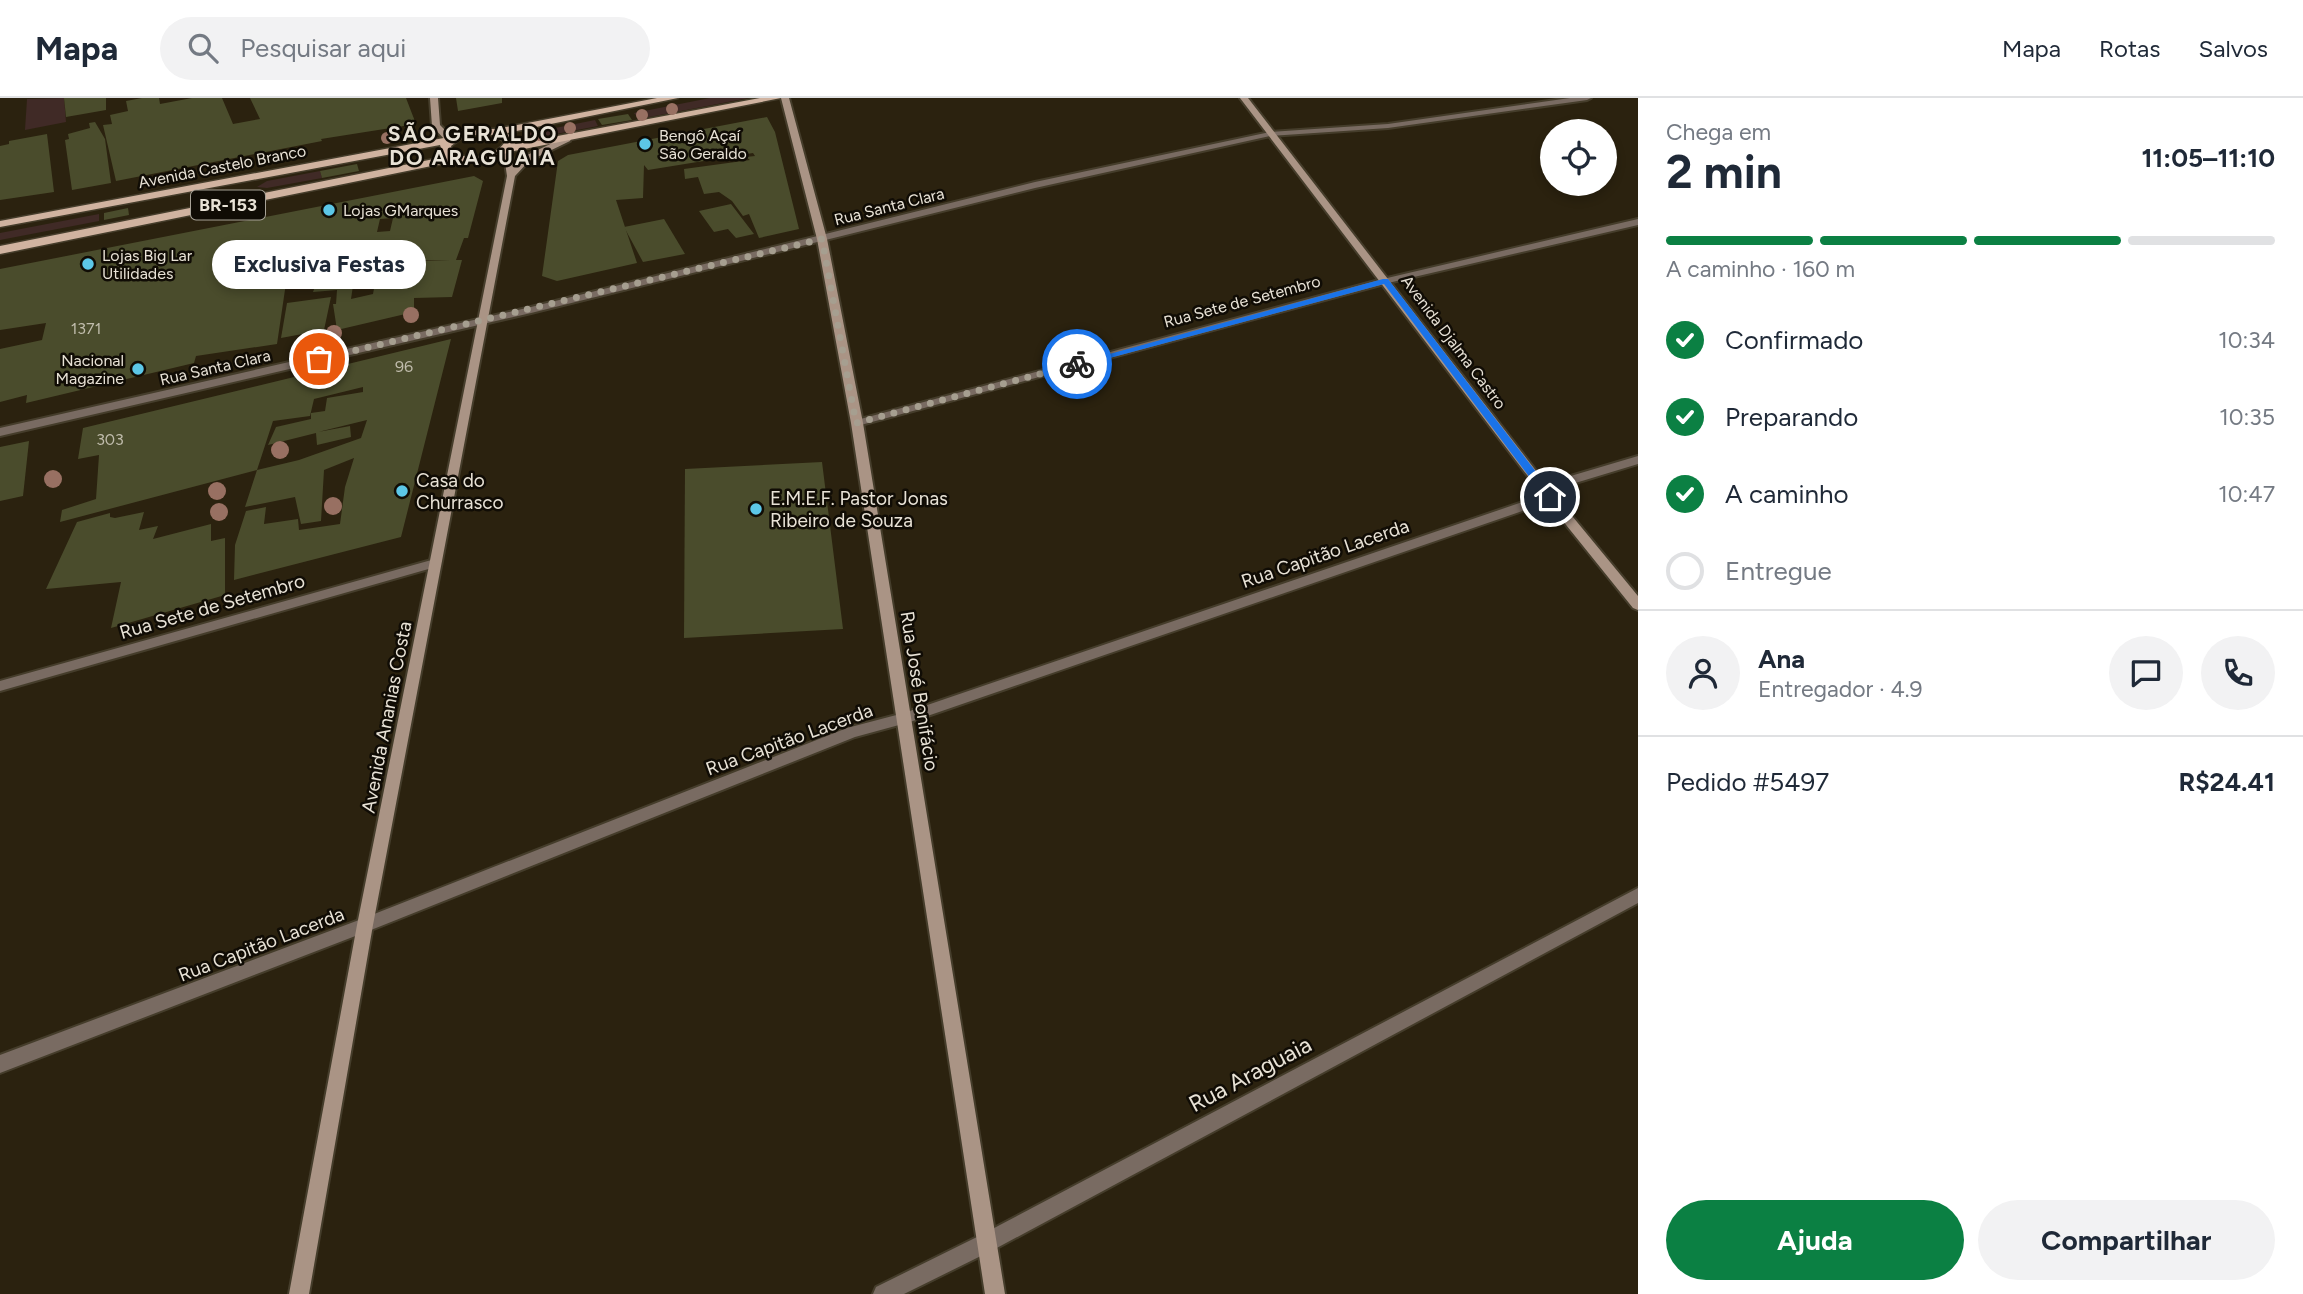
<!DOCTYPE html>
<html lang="pt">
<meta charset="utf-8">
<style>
:root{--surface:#fff;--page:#f2f2f3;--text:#1f2937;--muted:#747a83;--line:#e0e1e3;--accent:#0b8043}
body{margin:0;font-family:Figtree,sans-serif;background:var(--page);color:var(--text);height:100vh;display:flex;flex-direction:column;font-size:26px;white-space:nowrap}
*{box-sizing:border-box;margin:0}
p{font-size:23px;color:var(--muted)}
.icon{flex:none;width:38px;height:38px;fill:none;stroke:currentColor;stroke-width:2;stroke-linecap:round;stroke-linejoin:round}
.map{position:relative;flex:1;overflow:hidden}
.side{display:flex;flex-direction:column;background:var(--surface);width:665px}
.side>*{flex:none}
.controls{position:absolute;left:1540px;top:21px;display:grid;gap:14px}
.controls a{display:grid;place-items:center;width:77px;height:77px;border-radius:50%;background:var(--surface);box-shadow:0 4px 10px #0003;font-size:35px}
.pin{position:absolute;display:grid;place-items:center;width:60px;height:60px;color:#fff;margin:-30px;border:4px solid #fff;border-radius:50%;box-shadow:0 2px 7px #0007}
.courier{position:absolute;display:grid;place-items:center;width:70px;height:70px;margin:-35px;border:5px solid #1a73e8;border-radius:50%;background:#fff;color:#222;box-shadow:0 2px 9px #0007}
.bubble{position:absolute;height:49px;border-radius:24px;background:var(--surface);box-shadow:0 4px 10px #0003;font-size:23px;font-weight:700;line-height:49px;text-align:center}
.summary em{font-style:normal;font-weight:700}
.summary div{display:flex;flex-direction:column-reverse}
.summary{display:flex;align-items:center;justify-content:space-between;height:119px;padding:0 28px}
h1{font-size:46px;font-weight:700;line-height:52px}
.bar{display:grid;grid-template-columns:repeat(4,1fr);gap:10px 7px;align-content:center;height:84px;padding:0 28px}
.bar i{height:9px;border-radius:5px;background:var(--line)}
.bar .current{background:var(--accent)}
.bar p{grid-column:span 4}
.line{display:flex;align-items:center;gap:18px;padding:0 28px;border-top:2px solid var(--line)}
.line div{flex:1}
.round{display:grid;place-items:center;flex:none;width:74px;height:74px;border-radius:37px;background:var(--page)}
ol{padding:0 28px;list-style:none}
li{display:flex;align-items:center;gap:21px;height:77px}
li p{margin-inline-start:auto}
li .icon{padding:7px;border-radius:50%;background:var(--accent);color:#fff;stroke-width:4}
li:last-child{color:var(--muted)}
li i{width:38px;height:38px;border:4px solid var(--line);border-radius:50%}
.cta{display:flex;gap:14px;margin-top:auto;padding:14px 28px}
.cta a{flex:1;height:80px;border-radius:42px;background:var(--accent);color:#fff;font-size:28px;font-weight:700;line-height:80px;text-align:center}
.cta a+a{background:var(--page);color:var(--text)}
header{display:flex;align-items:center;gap:42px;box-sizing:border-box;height:98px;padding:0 35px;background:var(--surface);border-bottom:2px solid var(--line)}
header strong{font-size:33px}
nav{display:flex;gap:38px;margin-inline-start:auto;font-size:24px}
.search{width:490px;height:63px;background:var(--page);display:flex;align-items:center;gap:18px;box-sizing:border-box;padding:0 24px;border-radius:38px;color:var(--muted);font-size:26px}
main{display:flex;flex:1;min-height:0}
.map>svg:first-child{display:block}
.green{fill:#402a26}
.building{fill:#4a4c2c;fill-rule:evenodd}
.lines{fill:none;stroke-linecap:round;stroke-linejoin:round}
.street-casing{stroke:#453d2b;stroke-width:4}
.secondary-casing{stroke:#453d2b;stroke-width:4}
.primary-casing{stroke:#453d2b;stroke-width:3}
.street{fill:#796b62;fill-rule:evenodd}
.secondary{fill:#aa9485;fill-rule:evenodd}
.primary{fill:#d0b3a0;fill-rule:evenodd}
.tree{fill:#987062}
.route{fill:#1a73e8}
.done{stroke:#a69f90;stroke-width:7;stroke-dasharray:0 12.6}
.poi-dot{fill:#5cc7e7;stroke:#100c05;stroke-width:2.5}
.labels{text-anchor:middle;stroke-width:5;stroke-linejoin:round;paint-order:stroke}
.far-poi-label{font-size:16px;fill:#e8e2d6;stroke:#100c05;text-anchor:start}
.far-street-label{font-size:16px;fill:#e8e2d6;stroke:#100c05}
.number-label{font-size:16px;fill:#c0bcac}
.shield{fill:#100c05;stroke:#a7a297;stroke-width:2}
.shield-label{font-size:18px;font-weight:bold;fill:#e8e2d6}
.poi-label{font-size:19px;fill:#e8e2d6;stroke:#100c05;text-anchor:start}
.street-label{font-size:19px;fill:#e8e2d6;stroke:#100c05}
.far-district-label{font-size:21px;font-weight:bold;letter-spacing:2px;fill:#e8e2d6;stroke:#100c05}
.near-street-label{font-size:23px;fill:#e8e2d6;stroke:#100c05}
</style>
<header>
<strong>Mapa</strong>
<div class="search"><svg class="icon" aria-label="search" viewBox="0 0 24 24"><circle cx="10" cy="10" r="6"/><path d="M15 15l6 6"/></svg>Pesquisar aqui</div>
<nav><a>Mapa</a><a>Rotas</a><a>Salvos</a></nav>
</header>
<main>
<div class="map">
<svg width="1638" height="1196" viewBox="0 0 1638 1196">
<rect width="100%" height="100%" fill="#2b220f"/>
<g class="green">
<polygon points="64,0 66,24 25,32 27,1"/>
<polygon points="710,0 749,0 639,21 634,15"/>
<polygon points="595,22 598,28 530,41 520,40 525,36"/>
<polygon points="320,73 322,80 267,90 257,89 267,83"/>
<polygon points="99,116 99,123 0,142 0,135"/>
</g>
<g class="building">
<polygon points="64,0 106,0 106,12 66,19"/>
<polygon points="142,0 159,0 160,6 192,0 222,0 233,26 260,21 250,0 406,0 416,26 321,41 322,43 116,83 103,27 112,26 110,17 128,13 126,3"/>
<polygon points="456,0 502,0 502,5 458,13"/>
<polygon points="628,16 632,22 602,27 598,21"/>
<polygon points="767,19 775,34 799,131 759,140 749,116 743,118 732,103 719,94 704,96 698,79 685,81 684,71 750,62 746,59 755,58 753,55 648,72 644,67 643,100 616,102 637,165 557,183 542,178 558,63 568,57"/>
<polygon points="95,24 105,41 111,85 72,92 65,42 69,41 68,36 90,30 89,25"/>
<polygon points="47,36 54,94 0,102 0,48 9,46 9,43"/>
<polygon points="357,66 359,73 322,80 320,73"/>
<path d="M474,78L483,83L468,140H464L456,162H462L452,199L414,200V214L337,232L333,206H336L337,192L313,194L317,183L286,185L277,246L196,258L194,265L26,305L27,297L0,304V251L42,242L46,225L0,232V171ZM393,120L390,133L377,134L380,121ZM374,143H385L378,163L450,162L368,165ZM376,180L373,196L351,201L354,181Z"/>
<polygon points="731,106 754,136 736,140 728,131 714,134 699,113"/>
<polygon points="128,110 129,117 104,122 104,115"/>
<polygon points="664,121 685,156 643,164 624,129"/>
<polygon points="331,199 324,232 281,240 287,205"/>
<path d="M451,241L401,439L234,482L235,447L246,413L266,409L264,426L298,421L299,432L340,426L345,389L354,360L324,372L321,423L301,426L295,399L245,409L257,372L60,424L62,412L96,401L99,357L78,361L83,330ZM363,289V294L327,300L325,313L311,315V321L276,329L268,347L316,335L317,347L351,339L350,328L318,334L367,322L361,340L299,362L257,372L273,323L310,318L314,301Z"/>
<polygon points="29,343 23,398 0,403 0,349"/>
<polygon points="822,364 843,531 684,540 685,371"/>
<polygon points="144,414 139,432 158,428 153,441 211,426 211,443 225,440 225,497 111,530 121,484 46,491 77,424 110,415 110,419 115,420"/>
</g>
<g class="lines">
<defs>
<g id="street">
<polygon points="1570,0 1591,0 1587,2 1388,30 1270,38 1035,90 531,215 0,338 0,330 531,209 1035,84 1270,34 1388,26"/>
<polygon points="1638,121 1638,127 1388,185 857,328 851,325 853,323 1383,181"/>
<polygon points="1638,358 1638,366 1572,386 1554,402 910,624 855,639 371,832 0,975 0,957 359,822 847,630 904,615 1546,396 1564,380"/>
<polygon points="435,461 441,465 439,468 0,593 0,583"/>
<polygon points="1638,790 1638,805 993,1152 904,1196 873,1196 876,1189 979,1138"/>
</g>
<g id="secondary">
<polygon points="430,0 438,0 440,27 453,40 453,44 447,44 432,28"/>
<polygon points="781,0 789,0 827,141 863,325 1005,1196 985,1196 851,325 817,141"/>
<polygon points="1240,0 1248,0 1554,396 1638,498 1638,512 1633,510 1546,402"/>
<polygon points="567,38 571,41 570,43 529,63 515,78 373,827 309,1196 289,1196 357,827 501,108 507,78 503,51 507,48 511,51 514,69 523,59"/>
</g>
<path id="primary" d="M657,0H678L507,35L516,44L515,46L760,0H781L509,54L482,65L456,63L0,156V148L444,59L440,47L0,129V123L449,39L471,31H496ZM482,36L494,37L505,44C493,61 471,62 453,55L451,48L463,39Z"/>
</defs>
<use href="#street" class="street-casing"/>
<use href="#secondary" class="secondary-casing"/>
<use href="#primary" class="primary-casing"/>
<use href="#street" class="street"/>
<use href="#secondary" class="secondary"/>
<use href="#primary" class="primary"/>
</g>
<g class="tree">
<circle cx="672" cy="11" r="6"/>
<circle cx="642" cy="17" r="6"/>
<circle cx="570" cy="30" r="6"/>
<circle cx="539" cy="37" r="6"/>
<circle cx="387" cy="40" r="6"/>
<circle cx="411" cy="217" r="8"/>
<circle cx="334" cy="235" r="8"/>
<circle cx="280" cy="352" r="9"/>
<circle cx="53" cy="381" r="9"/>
<circle cx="217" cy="393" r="9"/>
<circle cx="333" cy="408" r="9"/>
<circle cx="219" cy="414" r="9"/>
</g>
<polygon class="route" points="1383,181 1388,181 1553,396 1553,401 1546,401 1384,186 1080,268 1073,266"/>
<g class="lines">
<polyline class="done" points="319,261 822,141 856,325 1077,266"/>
</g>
<g class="poi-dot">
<circle cx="645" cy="46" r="7"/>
<circle cx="329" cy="112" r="7"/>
<circle cx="88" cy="166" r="7"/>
<circle cx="138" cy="271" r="7"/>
<circle cx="402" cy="393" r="7"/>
<circle cx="756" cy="411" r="7"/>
</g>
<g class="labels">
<g class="far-poi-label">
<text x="659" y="43">Bengô Açaí<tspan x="659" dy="18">São Geraldo</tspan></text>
<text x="343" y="118">Lojas GMarques</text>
<text x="102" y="163">Lojas Big Lar<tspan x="102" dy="18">Utilidades</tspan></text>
<text x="124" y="268" text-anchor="end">Nacional<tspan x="124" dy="18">Magazine</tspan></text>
</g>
<g class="far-street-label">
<text transform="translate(222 68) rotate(-11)" y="6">Avenida Castelo Branco</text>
<text transform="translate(889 108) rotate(-14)" y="6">Rua Santa Clara</text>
<text transform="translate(1242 203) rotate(-15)" y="6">Rua Sete de Setembro</text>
<text transform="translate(1454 244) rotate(53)" y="6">Avenida Djalma Castro</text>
<text transform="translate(215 269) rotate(-13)" y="6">Rua Santa Clara</text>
</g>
<g class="number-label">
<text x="86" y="236">1371</text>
<text x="404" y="274">96</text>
<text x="110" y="347">303</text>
</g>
<rect class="shield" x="191" y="92.5" width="74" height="29" rx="5"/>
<g class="shield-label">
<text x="228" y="113">BR-153</text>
</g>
<g class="poi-label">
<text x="416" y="389">Casa do<tspan x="416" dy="22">Churrasco</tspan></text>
<text x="770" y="407">E.M.E.F. Pastor Jonas<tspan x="770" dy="22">Ribeiro de Souza</tspan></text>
</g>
<g class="street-label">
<text transform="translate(1325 455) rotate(-19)" y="7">Rua Capitão Lacerda</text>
<text transform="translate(212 508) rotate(-16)" y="7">Rua Sete de Setembro</text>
<text transform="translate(920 593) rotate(81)" y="7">Rua José Bonifácio</text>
<text transform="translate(386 619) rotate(-79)" y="7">Avenida Ananias Costa</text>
<text transform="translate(789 641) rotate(-20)" y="7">Rua Capitão Lacerda</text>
<text transform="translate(261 846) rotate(-21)" y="7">Rua Capitão Lacerda</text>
</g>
<g class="far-district-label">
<text x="473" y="43">SÃO GERALDO<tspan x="473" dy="24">DO ARAGUAIA</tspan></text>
</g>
<g class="near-street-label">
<text transform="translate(1250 976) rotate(-28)" y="8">Rua Araguaia</text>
</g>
</g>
</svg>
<div class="controls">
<a><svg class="icon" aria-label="locate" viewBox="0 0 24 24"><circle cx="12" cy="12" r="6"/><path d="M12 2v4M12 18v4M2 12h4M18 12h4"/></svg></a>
</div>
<div class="pin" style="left:319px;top:261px;background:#ea580c"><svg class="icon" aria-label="bag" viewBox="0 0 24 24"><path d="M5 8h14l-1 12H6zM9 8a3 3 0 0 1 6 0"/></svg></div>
<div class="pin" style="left:1550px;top:399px;background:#1f2937"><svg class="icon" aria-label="home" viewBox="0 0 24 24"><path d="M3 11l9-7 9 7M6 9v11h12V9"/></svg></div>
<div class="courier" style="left:1077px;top:266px"><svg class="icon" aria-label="bike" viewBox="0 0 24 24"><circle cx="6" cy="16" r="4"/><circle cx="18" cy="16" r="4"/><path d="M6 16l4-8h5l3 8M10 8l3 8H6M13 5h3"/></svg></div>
<div class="bubble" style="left:212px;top:142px;width:214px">Exclusiva Festas</div>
</div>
<section class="side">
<div class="summary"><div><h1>2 min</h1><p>Chega em</p></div><em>11:05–11:10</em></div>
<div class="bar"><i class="current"></i><i class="current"></i><i class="current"></i><i></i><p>A caminho · 160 m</p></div>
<ol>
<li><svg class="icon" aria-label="check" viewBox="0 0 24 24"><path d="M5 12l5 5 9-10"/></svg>Confirmado<p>10:34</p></li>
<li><svg class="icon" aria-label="check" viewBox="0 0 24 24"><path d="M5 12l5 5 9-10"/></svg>Preparando<p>10:35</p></li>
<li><svg class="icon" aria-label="check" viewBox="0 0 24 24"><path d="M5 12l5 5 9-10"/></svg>A caminho<p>10:47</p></li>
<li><i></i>Entregue</li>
</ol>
<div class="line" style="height:126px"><a class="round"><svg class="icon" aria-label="person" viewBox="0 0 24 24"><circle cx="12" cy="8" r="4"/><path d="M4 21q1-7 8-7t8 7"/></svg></a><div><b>Ana</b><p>Entregador · 4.9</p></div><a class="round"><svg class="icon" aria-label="chat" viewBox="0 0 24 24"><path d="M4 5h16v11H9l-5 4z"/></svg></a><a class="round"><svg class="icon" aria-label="phone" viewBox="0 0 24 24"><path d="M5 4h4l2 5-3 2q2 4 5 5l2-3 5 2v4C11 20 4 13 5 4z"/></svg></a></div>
<div class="line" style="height:91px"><div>Pedido #5497</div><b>R$24.41</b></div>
<div class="cta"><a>Ajuda</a><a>Compartilhar</a></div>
</section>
</main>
